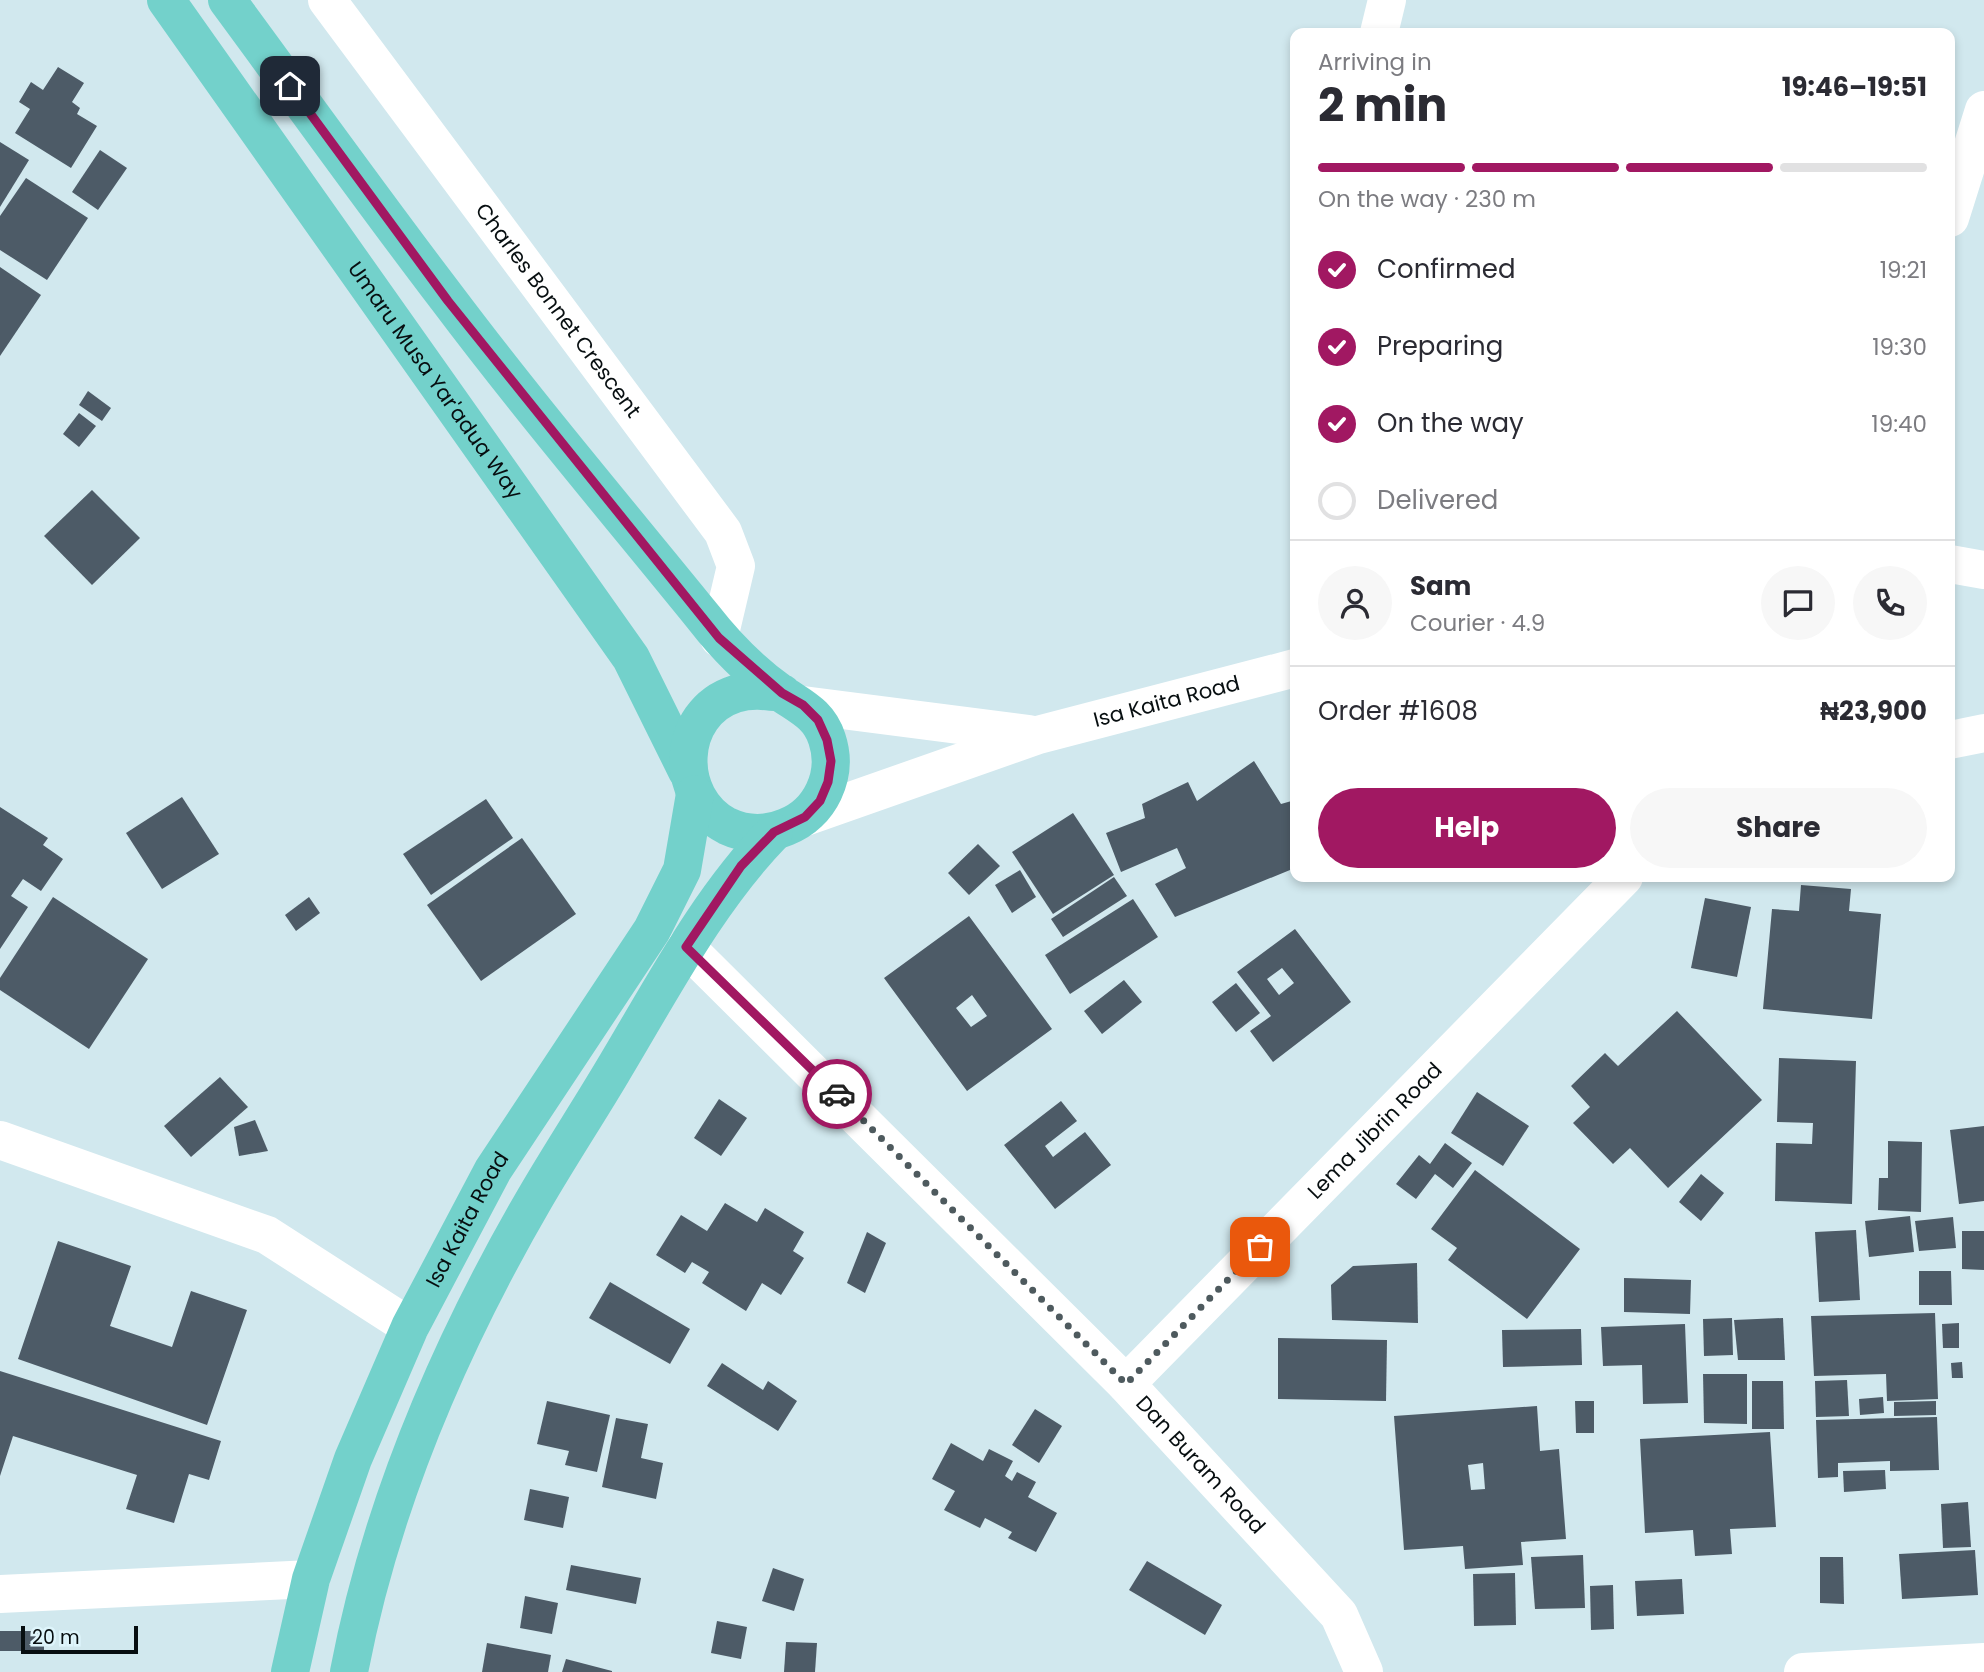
<!DOCTYPE html>
<meta charset="utf-8">
<style>
:root{--surface:#fff;--page:#f7f7f7;--text:#2b2b33;--muted:#7c7c81;--line:#e1e1e2;--accent:#a11862}
body{margin:0;font-family:Poppins,sans-serif;background:var(--page);color:var(--text);height:100vh;display:flex;flex-direction:column;font-size:26px;white-space:nowrap}
*{box-sizing:border-box;margin:0}
p{font-size:23px;color:var(--muted)}
.icon{flex:none;width:38px;height:38px;fill:none;stroke:currentColor;stroke-width:2;stroke-linecap:round;stroke-linejoin:round}
.map{position:relative;flex:1;overflow:hidden}
.drawer{position:absolute;left:1290px;top:28px;width:665px;height:854px;display:flex;flex-direction:column;background:var(--surface);border-radius:14px;box-shadow:0 4px 10px #0003}
.drawer>*{flex:none}
.scale{position:absolute;left:21px;bottom:18px;width:117px;box-sizing:border-box;padding-left:7px;border:4px solid #070e10;border-top:0;font-size:19px;line-height:24px;white-space:nowrap;color:#070e10;-webkit-text-stroke:5px #def5fb;paint-order:stroke}
.pin{position:absolute;display:grid;place-items:center;width:60px;height:60px;color:#fff;margin:-30px;border-radius:14px;box-shadow:0 4px 10px #0006}
.courier{position:absolute;display:grid;place-items:center;width:70px;height:70px;margin:-35px;border:5px solid #a11862;border-radius:50%;background:#fff;color:#222;box-shadow:0 2px 9px #0007}
.headline em{font-style:normal;font-weight:700}
.headline div{display:flex;flex-direction:column-reverse}
.headline{display:flex;align-items:center;justify-content:space-between;height:119px;padding:0 28px}
h1{font-size:46px;font-weight:700;line-height:52px}
.bar{display:grid;grid-template-columns:repeat(4,1fr);gap:10px 7px;align-content:center;height:84px;padding:0 28px}
.bar i{height:9px;border-radius:5px;background:var(--line)}
.bar .on{background:var(--accent)}
.bar p{grid-column:span 4}
.line{display:flex;align-items:center;gap:18px;padding:0 28px;border-top:2px solid var(--line)}
.line div{flex:1}
.round{display:grid;place-items:center;flex:none;width:74px;height:74px;border-radius:37px;background:var(--page)}
ol{padding:0 28px;list-style:none}
li{display:flex;align-items:center;gap:21px;height:77px}
li p{margin-inline-start:auto}
li .icon{padding:7px;border-radius:50%;background:var(--accent);color:#fff;stroke-width:4}
li:last-child{color:var(--muted)}
li i{width:38px;height:38px;border:4px solid var(--line);border-radius:50%}
.button{display:flex;gap:14px;margin-top:auto;padding:14px 28px}
.button a{flex:1;height:80px;border-radius:42px;background:var(--accent);color:#fff;font-size:28px;font-weight:700;line-height:80px;text-align:center}
.button a+a{background:var(--page);color:var(--text)}
.map>svg:first-child{display:block}
.building{fill:#4d5b67;fill-rule:evenodd}
.lines{fill:none;stroke-linecap:round;stroke-linejoin:round}
.minor{stroke:#fff;stroke-width:38}
.major{stroke:#73d1cb;stroke-width:38}
.done{stroke:#4e5a5e;stroke-width:7;stroke-dasharray:0 12.6}
.route{stroke:#a11862;stroke-width:9}
.labels{text-anchor:middle;stroke-width:7;stroke-linejoin:round;paint-order:stroke}
.street-label{font-size:21px;fill:#070e10;stroke:#def5fb}
</style>
<div class="map">
<svg width="1984" height="1672" viewBox="0 0 1984 1672">
<rect width="100%" height="100%" fill="#d1e8ee"/>
<g class="building">
<polygon points="58,67 84,83 72,102 80,108 77,114 97,126 71,168 15,133 30,109 19,102 31,82 43,90"/>
<polygon points="0,142 29,160 0,207"/>
<polygon points="100,150 127,168 98,210 72,192"/>
<polygon points="26,178 88,218 47,280 0,250 0,216"/>
<polygon points="0,267 41,295 0,356"/>
<polygon points="88,391 111,408 102,421 79,405"/>
<polygon points="79,413 96,426 79,447 63,434"/>
<polygon points="92,490 140,538 92,585 44,536"/>
<polygon points="1254,761 1281,804 1295,800 1295,843 1292,844 1290,870 1175,917 1155,884 1186,868 1177,848 1121,872 1106,833 1145,818 1142,804 1188,782 1197,801"/>
<polygon points="182,797 219,854 162,889 126,833"/>
<polygon points="486,799 513,838 431,895 403,854"/>
<polygon points="0,807 48,838 43,845 63,859 41,891 23,879 11,896 28,907 0,949"/>
<polygon points="1073,813 1114,875 1053,914 1012,852"/>
<polygon points="522,838 576,914 481,981 427,905"/>
<polygon points="978,844 1000,866 969,895 948,873"/>
<polygon points="1020,870 1036,897 1012,913 995,885"/>
<polygon points="1114,877 1127,896 1063,937 1051,919"/>
<polygon points="1801,885 1851,889 1849,911 1881,914 1872,1019 1763,1009 1772,909 1799,911"/>
<polygon points="53,897 148,959 89,1049 0,990 0,978"/>
<polygon points="309,897 320,913 296,931 285,915"/>
<polygon points="1705,898 1751,907 1737,977 1691,968"/>
<polygon points="1133,899 1158,937 1070,994 1045,955"/>
<path d="M969,916L1052,1029L967,1091L884,978ZM972,995L987,1016L971,1027L956,1008Z"/>
<path d="M1295,929L1351,1002L1273,1062L1250,1031L1271,1016L1237,972ZM1282,968L1294,983L1279,995L1267,979Z"/>
<polygon points="1124,980 1142,1002 1102,1034 1084,1011"/>
<polygon points="1236,983 1260,1013 1236,1032 1212,1002"/>
<polygon points="1677,1011 1762,1100 1668,1188 1630,1148 1613,1164 1573,1123 1590,1107 1571,1086 1605,1053 1618,1066"/>
<polygon points="1779,1058 1856,1061 1852,1204 1775,1201 1776,1143 1812,1144 1813,1123 1777,1122"/>
<polygon points="220,1077 248,1107 191,1157 164,1126"/>
<polygon points="1477,1092 1529,1126 1503,1166 1451,1133"/>
<polygon points="719,1099 747,1118 721,1156 694,1138"/>
<polygon points="1061,1101 1077,1121 1045,1146 1053,1157 1085,1132 1111,1165 1055,1209 1004,1145"/>
<polygon points="255,1120 268,1151 239,1156 234,1127"/>
<polygon points="1984,1126 1984,1201 1959,1204 1950,1130"/>
<polygon points="1888,1141 1922,1142 1921,1212 1878,1210 1879,1178 1888,1178"/>
<polygon points="1445,1143 1472,1163 1453,1188 1435,1174 1416,1199 1396,1184 1419,1155 1430,1164"/>
<polygon points="1475,1170 1580,1249 1527,1319 1448,1260 1457,1248 1431,1229"/>
<polygon points="1701,1174 1724,1193 1701,1221 1679,1202"/>
<polygon points="725,1203 757,1222 765,1208 804,1232 793,1251 804,1258 781,1295 762,1283 746,1311 702,1283 709,1272 692,1262 685,1273 656,1255 681,1215 707,1231"/>
<polygon points="1910,1216 1914,1252 1869,1257 1865,1221"/>
<polygon points="1953,1217 1956,1248 1919,1251 1915,1221"/>
<polygon points="1856,1230 1860,1300 1819,1302 1815,1232"/>
<polygon points="1962,1231 1984,1231 1984,1270 1962,1269"/>
<polygon points="867,1232 886,1243 865,1293 847,1283"/>
<polygon points="58,1241 131,1266 110,1326 172,1347 191,1291 247,1310 207,1425 18,1359"/>
<polygon points="1417,1263 1418,1323 1332,1320 1331,1285 1353,1266"/>
<polygon points="1919,1271 1951,1271 1952,1305 1919,1305"/>
<polygon points="1624,1278 1691,1280 1690,1314 1624,1312"/>
<polygon points="610,1282 690,1329 670,1364 589,1318"/>
<polygon points="1935,1313 1938,1399 1887,1401 1886,1374 1814,1376 1811,1316"/>
<polygon points="1732,1318 1733,1355 1704,1356 1703,1319"/>
<polygon points="1783,1318 1785,1360 1738,1360 1734,1320"/>
<polygon points="1959,1323 1959,1348 1943,1348 1942,1324"/>
<polygon points="1685,1324 1688,1403 1643,1404 1642,1365 1603,1366 1601,1327"/>
<polygon points="1581,1329 1582,1365 1503,1367 1502,1330"/>
<polygon points="1278,1338 1387,1340 1386,1401 1278,1399"/>
<polygon points="1962,1362 1963,1378 1952,1378 1951,1363"/>
<polygon points="722,1363 763,1390 768,1381 797,1401 778,1431 707,1386"/>
<polygon points="0,1371 221,1441 209,1480 189,1474 174,1523 126,1509 137,1475 13,1436 0,1476"/>
<polygon points="1703,1374 1747,1374 1747,1424 1704,1423"/>
<polygon points="1847,1380 1849,1416 1816,1417 1815,1381"/>
<polygon points="1752,1381 1783,1381 1784,1429 1752,1429"/>
<polygon points="1883,1397 1884,1413 1860,1415 1859,1399"/>
<polygon points="547,1401 610,1415 597,1472 565,1465 569,1451 537,1444"/>
<polygon points="1575,1401 1594,1401 1594,1433 1576,1433"/>
<polygon points="1936,1401 1936,1415 1894,1416 1894,1402"/>
<path d="M1537,1406L1540,1451L1559,1449L1566,1539L1521,1542L1523,1565L1465,1569L1463,1546L1404,1550L1394,1416ZM1483,1463L1485,1489L1471,1490L1468,1465Z"/>
<polygon points="1035,1409 1062,1426 1039,1463 1012,1445"/>
<polygon points="1937,1417 1939,1470 1890,1471 1890,1461 1838,1463 1838,1477 1818,1478 1816,1420"/>
<polygon points="616,1418 648,1424 641,1458 663,1463 656,1499 602,1487"/>
<polygon points="1770,1432 1776,1527 1730,1529 1732,1554 1695,1556 1693,1530 1645,1533 1640,1439"/>
<polygon points="951,1443 983,1461 989,1449 1013,1461 1005,1476 1012,1481 1017,1472 1036,1482 1028,1497 1057,1513 1036,1552 1008,1538 1012,1532 985,1518 980,1528 944,1510 955,1491 932,1479"/>
<polygon points="1885,1470 1886,1489 1844,1492 1843,1471"/>
<polygon points="530,1489 569,1497 563,1528 524,1520"/>
<polygon points="1968,1502 1971,1547 1943,1548 1941,1504"/>
<polygon points="1975,1550 1978,1595 1902,1599 1899,1554"/>
<polygon points="1583,1555 1585,1608 1535,1609 1531,1557"/>
<polygon points="1820,1557 1843,1557 1844,1604 1820,1603"/>
<polygon points="1147,1561 1222,1605 1205,1635 1129,1590"/>
<polygon points="571,1565 641,1578 636,1604 566,1590"/>
<polygon points="773,1568 804,1579 794,1611 762,1601"/>
<polygon points="1515,1573 1516,1625 1474,1626 1473,1574"/>
<polygon points="1682,1579 1684,1614 1637,1616 1635,1581"/>
<polygon points="1613,1585 1614,1629 1591,1630 1590,1586"/>
<polygon points="525,1596 558,1603 552,1634 520,1628"/>
<polygon points="717,1621 747,1627 741,1659 711,1653"/>
<rect x="0" y="1631" width="44" height="20"/>
<polygon points="786,1642 817,1643 815,1672 784,1672"/>
<polygon points="487,1643 551,1655 548,1672 482,1672"/>
<polygon points="566,1659 612,1671 612,1672 562,1672"/>
</g>
<g class="lines">
<g class="minor">
<path id="s1" d="M327,0L723,532L736,566L719,638"/>
<polyline points="1379,33 1387,0"/>
<polyline points="1950,218 1984,110"/>
<polyline points="1950,564 1984,570"/>
<polyline points="803,705 1029,734"/>
<polyline points="1950,740 1984,733"/>
<path id="s2" d="M805,817L1038,735L1295,668"/>
<path id="s3" d="M686,947L1126,1384L1339,1615L1364,1672"/>
<polyline points="0,1140 267,1235 410,1327"/>
<path id="s4" d="M1126,1384L1624,877"/>
<polyline points="0,1594 311,1579"/>
<polyline points="1803,1672 1984,1662"/>
</g>
<g class="major">
<path id="s5" d="M166,0L631,658L687,771"/>
<path d="M227,0C300,99 372,200 447,298C529,407 618,512 704,618C725,645 753,673 781,693C801,707 819,714 827,739C839,775 820,814 786,827C767,835 746,835 727,826C673,798 676,713 735,694C751,689 766,691 782,693"/>
<path id="s6" d="M290,1672L311,1579L353,1459L410,1327L493,1170L652,930L682,870L695,794"/>
<path d="M349,1672C381,1504 449,1346 535,1198C560,1155 587,1114 612,1072C662,989 707,901 774,832"/>
</g>
</g>
<g class="lines">
<polyline class="done" points="837,1094 1126,1384 1260,1247"/>
<polyline class="route" points="290,86 448,301 719,638 782,693 803,705 818,720 827,740 831,761 828,782 820,801 805,817 774,832 741,866 686,947 837,1094"/>
</g>
<g class="labels">
<g class="street-label">
<text dy="7" stroke="none"><textPath href="#s1" startOffset="387">Charles Bonnet Crescent</textPath></text>
<text dy="7" stroke="none"><textPath href="#s5" startOffset="466">Umaru Musa Yar'adua Way</textPath></text>
<text dy="7" stroke="none"><textPath href="#s2" startOffset="380">Isa Kaita Road</textPath></text>
<text dy="7" stroke="none"><textPath href="#s4" startOffset="355">Lema Jibrin Road</textPath></text>
<text dy="7" stroke="none"><textPath href="#s6" startOffset="488">Isa Kaita Road</textPath></text>
<text dy="7" stroke="none"><textPath href="#s3" startOffset="730">Dan Buram Road</textPath></text>
</g>
</g>
</svg>
<div class="scale">20 m</div>
<div class="pin" style="left:1260px;top:1247px;background:#ea580c"><svg class="icon" aria-label="bag" viewBox="0 0 24 24"><path d="M5 8h14l-1 12H6zM9 8a3 3 0 0 1 6 0"/></svg></div>
<div class="pin" style="left:290px;top:86px;background:#1f2937"><svg class="icon" aria-label="home" viewBox="0 0 24 24"><path d="M3 11l9-7 9 7M6 9v11h12V9"/></svg></div>
<div class="courier" style="left:837px;top:1094px"><svg class="icon" aria-label="car" viewBox="0 0 24 24"><path d="M5 17H2v-5l4-1 3-4h7l3 4 3 1v5h-3M9 17h6M6 11h13"/><circle cx="7" cy="17" r="2"/><circle cx="17" cy="17" r="2"/></svg></div>
<section class="drawer">
<div class="headline"><div><h1>2 min</h1><p>Arriving in</p></div><em>19:46–19:51</em></div>
<div class="bar"><i class="on"></i><i class="on"></i><i class="on"></i><i></i><p>On the way · 230 m</p></div>
<ol>
<li><svg class="icon" aria-label="check" viewBox="0 0 24 24"><path d="M5 12l5 5 9-10"/></svg>Confirmed<p>19:21</p></li>
<li><svg class="icon" aria-label="check" viewBox="0 0 24 24"><path d="M5 12l5 5 9-10"/></svg>Preparing<p>19:30</p></li>
<li><svg class="icon" aria-label="check" viewBox="0 0 24 24"><path d="M5 12l5 5 9-10"/></svg>On the way<p>19:40</p></li>
<li><i></i>Delivered</li>
</ol>
<div class="line" style="height:126px"><a class="round"><svg class="icon" aria-label="person" viewBox="0 0 24 24"><circle cx="12" cy="8" r="4"/><path d="M4 21q1-7 8-7t8 7"/></svg></a><div><b>Sam</b><p>Courier · 4.9</p></div><a class="round"><svg class="icon" aria-label="chat" viewBox="0 0 24 24"><path d="M4 5h16v11H9l-5 4z"/></svg></a><a class="round"><svg class="icon" aria-label="phone" viewBox="0 0 24 24"><path d="M5 4h4l2 5-3 2q2 4 5 5l2-3 5 2v4C11 20 4 13 5 4z"/></svg></a></div>
<div class="line" style="height:91px"><div>Order #1608</div><b>₦23,900</b></div>
<div class="button"><a>Help</a><a>Share</a></div>
</section>
</div>
